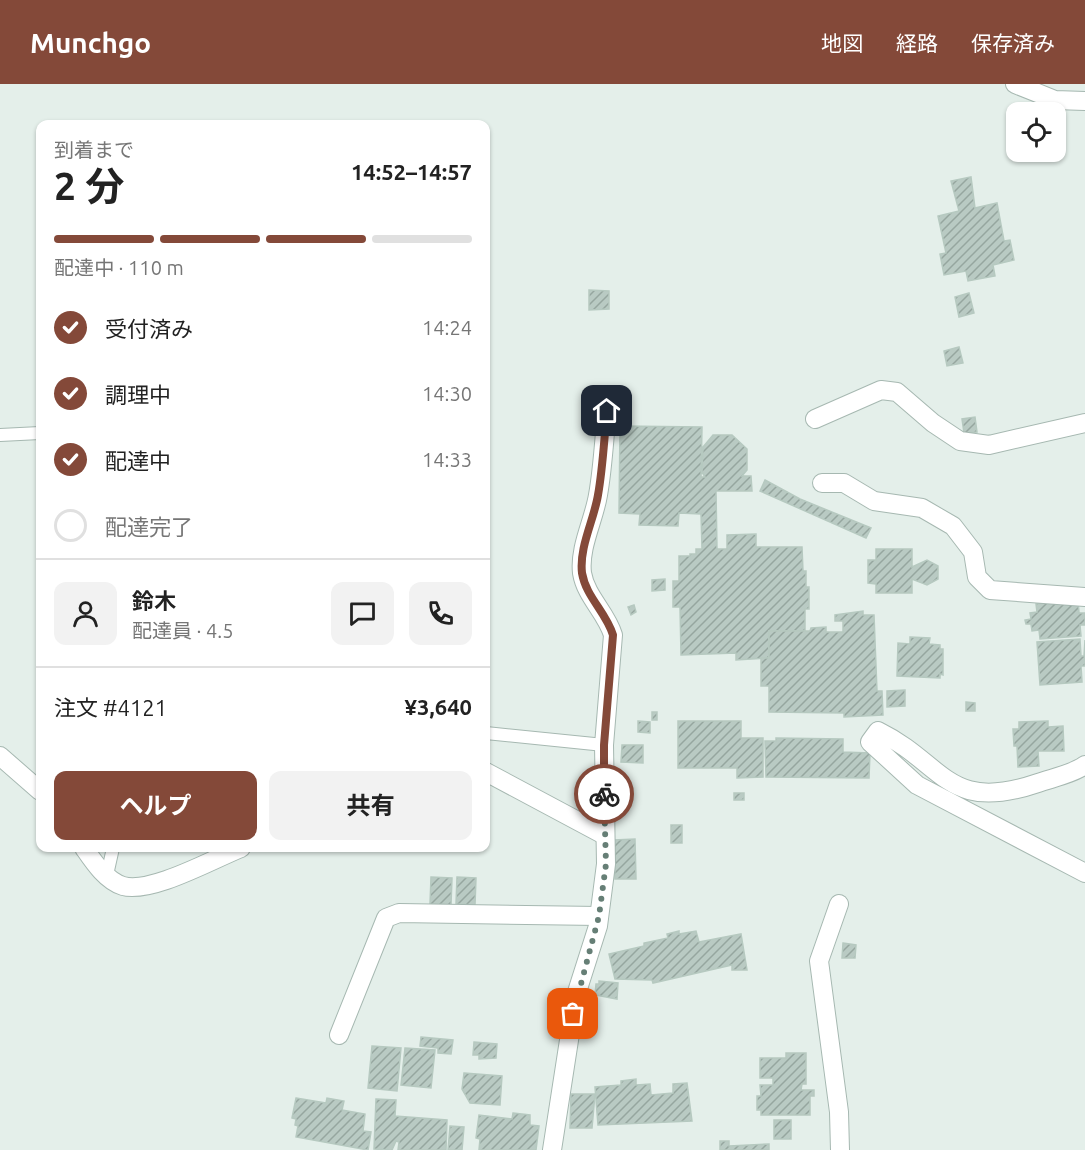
<!DOCTYPE html>
<html lang="ja">
<meta charset="utf-8">
<style>
:root{--surface:#fff;--page:#f2f2f2;--text:#222;--muted:#767676;--line:#e0e0e0;--accent:#844939}
body{margin:0;font-family:Ubuntu,"Noto Sans JP",sans-serif;background:var(--page);color:var(--text);height:100vh;display:flex;flex-direction:column;font-size:22px;white-space:nowrap}
*{box-sizing:border-box;margin:0}
p{font-size:20px;color:var(--muted)}
.icon{flex:none;width:33px;height:33px;fill:none;stroke:currentColor;stroke-width:2;stroke-linecap:round;stroke-linejoin:round}
.map{position:relative;flex:1;overflow:hidden}
.drawer{position:absolute;left:36px;top:36px;width:454px;height:732px;display:flex;flex-direction:column;background:var(--surface);border-radius:12px;box-shadow:0 2px 4px #0004}
.drawer>*{flex:none}
.fabs{position:absolute;left:1006px;top:18px;display:grid;gap:12px}
.fabs a{display:grid;place-items:center;width:60px;height:60px;border-radius:12px;background:var(--surface);box-shadow:0 2px 4px #0004;font-size:30px}
.pin{position:absolute;display:grid;place-items:center;width:51px;height:51px;color:#fff;margin:-26px;border-radius:12px;box-shadow:0 3px 9px #0006}
.courier{position:absolute;display:grid;place-items:center;width:60px;height:60px;margin:-30px;border:4px solid #844939;border-radius:50%;background:#fff;color:#222;box-shadow:0 2px 8px #0007}
.summary em{font-style:normal;font-weight:700}
.summary div{display:flex;flex-direction:column-reverse}
.summary{display:flex;align-items:center;justify-content:space-between;height:102px;padding:0 18px}
h1{font-size:39px;font-weight:700;line-height:45px}
.bar{display:grid;grid-template-columns:repeat(4,1fr);gap:9px 6px;align-content:center;height:72px;padding:0 18px}
.bar i{height:8px;border-radius:4px;background:var(--line)}
.bar .current{background:var(--accent)}
.bar p{grid-column:span 4}
.line{display:flex;align-items:center;gap:15px;padding:0 18px;border-top:2px solid var(--line)}
.line div{flex:1}
.round{display:grid;place-items:center;flex:none;width:63px;height:63px;border-radius:12px;background:var(--page)}
ol{padding:0 18px;list-style:none}
li{display:flex;align-items:center;gap:18px;height:66px}
li p{margin-inline-start:auto}
li .icon{padding:6px;border-radius:50%;background:var(--accent);color:#fff;stroke-width:4}
li:last-child{color:var(--muted)}
li i{width:33px;height:33px;border:3px solid var(--line);border-radius:50%}
.button{display:flex;gap:12px;margin-top:auto;padding:12px 18px}
.button a{flex:1;height:69px;border-radius:12px;background:var(--accent);color:#fff;font-size:24px;font-weight:700;line-height:69px;text-align:center}
.button a+a{background:var(--page);color:var(--text)}
header{display:flex;align-items:center;gap:36px;box-sizing:border-box;height:84px;padding:0 30px;background:var(--accent);color:#fff}
header strong{font-size:28px}
nav{display:flex;gap:33px;margin-inline-start:auto;font-size:21px}
.map>svg:first-child{display:block}
.building{fill:url(#building-hatch);stroke:#b6c9c0;stroke-width:1.5}
.lines{fill:none;stroke-linecap:round;stroke-linejoin:round}
.lane-casing{stroke:#a6b8b1;stroke-width:14}
.street-casing{stroke:#a6b8b1;stroke-width:20}
.lane{stroke:#fff;stroke-width:12}
.street{stroke:#fff;stroke-width:18}
.done{stroke:#667f76;stroke-width:6;stroke-dasharray:0 10.8}
.route{stroke:#844939;stroke-width:8}
</style>
<header>
<strong>Munchgo</strong>
<nav><a>地図</a><a>経路</a><a>保存済み</a></nav>
</header>
<div class="map">
<svg width="1085" height="1066" viewBox="0 0 1085 1066">
<defs>
<pattern id="building-hatch" width="6" height="6" patternUnits="userSpaceOnUse" patternTransform="scale(1.5)"><rect width="6" height="6" fill="#b9cac3"/><path d="M-1 1l2-2M0 6l6-6M5 7l2-2" fill="none" stroke="#96a69f"/></pattern>
</defs>
<rect width="100%" height="100%" fill="#e4efea"/>
<g class="building">
<polygon points="971,93 975,124 997,119 1004,157 1010,156 1014,176 993,181 995,192 968,197 966,187 944,191 940,170 946,169 938,132 959,127 951,97"/>
<polygon points="589,206 609,207 609,225 589,226"/>
<polygon points="969,209 974,229 959,233 955,213"/>
<polygon points="959,263 963,279 947,282 944,267"/>
<polygon points="975,333 977,348 964,349 962,335"/>
<polygon points="620,342 702,343 701,393 705,393 702,388 703,363 713,351 732,351 747,365 747,386 742,392 751,392 752,407 716,407 717,465 727,465 727,451 756,450 756,463 802,463 803,487 806,487 806,503 809,503 809,525 805,525 805,547 769,547 769,574 736,576 736,569 681,571 680,523 673,523 673,497 679,497 679,472 690,472 690,470 696,470 696,465 702,465 701,430 679,429 678,442 639,441 640,430 619,429"/>
<polygon points="765,396 800,415 871,444 866,454 760,407"/>
<polygon points="876,465 912,465 912,483 927,476 938,482 938,495 927,501 912,495 912,509 876,509 876,500 868,499 868,476 876,476"/>
<polygon points="665,495 665,506 652,507 652,496"/>
<polygon points="1078,516 1079,529 1085,529 1085,541 1080,541 1081,552 1040,555 1039,546 1032,547 1031,540 1026,540 1025,536 1031,535 1030,529 1037,528 1036,520"/>
<polygon points="634,521 636,528 631,531 628,523"/>
<polygon points="863,527 863,531 874,531 877,607 882,607 883,631 844,633 844,629 769,628 769,602 761,602 761,574 769,574 769,547 810,547 811,544 826,543 826,548 843,548 843,537 835,537 835,531"/>
<polygon points="910,553 930,554 929,560 940,561 940,565 943,565 943,591 940,590 940,594 897,592 898,559 910,560"/>
<polygon points="1080,555 1081,572 1084,572 1085,556 1085,582 1081,582 1082,598 1040,601 1037,558"/>
<polygon points="905,606 905,622 887,623 887,607"/>
<polygon points="966,618 975,619 975,627 966,627"/>
<rect x="652" y="628" width="5" height="8"/>
<polygon points="638,637 650,638 650,649 638,648"/>
<polygon points="678,637 741,637 741,654 763,654 763,693 737,694 737,684 678,684"/>
<polygon points="1048,637 1048,643 1063,642 1064,667 1038,667 1039,682 1018,683 1017,662 1014,662 1013,645 1019,645 1019,638"/>
<polygon points="776,654 843,655 843,668 870,669 869,694 766,693 765,657 776,657"/>
<polygon points="622,661 643,661 643,679 621,678"/>
<rect x="734" y="709" width="10" height="7"/>
<rect x="671" y="741" width="11" height="18"/>
<polygon points="635,755 636,795 615,795 614,756"/>
<polygon points="431,793 452,794 451,821 430,820"/>
<polygon points="457,793 476,794 475,821 456,820"/>
<polygon points="679,847 679,850 696,847 699,858 741,850 747,886 732,886 732,881 653,899 652,896 615,895 609,870 644,862 644,859 668,854 667,850"/>
<polygon points="843,859 856,861 855,874 842,874"/>
<polygon points="599,897 618,899 617,915 595,911 596,900 599,900"/>
<polygon points="421,953 453,956 451,970 438,969 438,964 420,962"/>
<polygon points="474,958 497,960 496,974 479,975 479,971 473,971"/>
<polygon points="372,962 401,964 397,1007 368,1004"/>
<polygon points="405,964 435,966 431,1004 401,1001"/>
<polygon points="786,969 806,969 806,1000 802,1000 801,1006 814,1006 814,1012 810,1012 810,1031 761,1031 761,1026 757,1026 757,1012 761,1012 760,1001 773,1001 773,994 760,994 760,974 786,974"/>
<polygon points="464,989 502,992 500,1021 470,1019 462,1005"/>
<polygon points="636,995 636,1001 650,1000 651,1011 673,1009 673,1000 687,999 692,1037 598,1041 595,1003 621,1001 621,997"/>
<polygon points="571,1010 595,1010 592,1044 570,1044"/>
<polygon points="296,1014 326,1019 327,1014 344,1017 342,1026 365,1030 363,1047 371,1048 368,1066 296,1053 298,1042 295,1041 296,1035 292,1034"/>
<polygon points="376,1015 396,1016 395,1032 447,1036 446,1066 398,1066 399,1058 396,1057 392,1066 374,1065"/>
<polygon points="513,1029 530,1031 530,1041 539,1042 536,1066 479,1066 480,1055 476,1054 479,1031 512,1035"/>
<rect x="774" y="1036" width="17" height="19"/>
<polygon points="450,1042 464,1043 462,1066 448,1066"/>
<polygon points="720,1057 729,1057 729,1062 769,1060 769,1066 720,1066"/>
</g>
<g class="lines">
<defs>
<g id="lane">
<polyline points="0,351 40,349"/>
<polyline points="486,649 604,661"/>
<polyline points="107,791 113,764"/>
</g>
<g id="street">
<polyline points="1015,0 1055,16 1085,17"/>
<polyline points="815,335 881,306 897,308 933,339 960,357 989,361 1085,339"/>
<polyline points="822,399 844,399 874,417 922,424 953,442 973,468 977,493 990,506 1085,513"/>
<polyline points="0,672 40,707"/>
<path d="M1085,681C1073,690 1052,694 1038,699C947,730 945,680 878,647L870,658L917,701L1085,789"/>
<polyline points="486,688 604,751"/>
<path d="M84,764C93,777 106,797 123,802C151,810 213,775 241,764"/>
<polyline points="839,820 819,877 839,1028 840,1066"/>
<polyline points="339,951 386,834 399,829 599,832"/>
<path d="M552,1066L576,911L598,842L606,780L604,661L613,551C606,528 586,513 582,489C579,463 594,436 598,411C603,383 604,355 607,327"/>
</g>
</defs>
<use href="#lane" class="lane-casing"/>
<use href="#street" class="street-casing"/>
<use href="#lane" class="lane"/>
<use href="#street" class="street"/>
</g>
<g class="lines">
<polyline class="done" points="573,930 599,832 606,780 604,710"/>
<path class="route" d="M604,710V661L613,551C606,528 586,513 582,489C579,463 594,436 598,411C603,383 604,355 607,327"/>
</g>
</svg>
<div class="fabs">
<a><svg class="icon" aria-label="locate" viewBox="0 0 24 24"><circle cx="12" cy="12" r="6"/><path d="M12 2v4M12 18v4M2 12h4M18 12h4"/></svg></a>
</div>
<div class="pin" style="left:573px;top:930px;background:#ea580c"><svg class="icon" aria-label="bag" viewBox="0 0 24 24"><path d="M5 8h14l-1 12H6zM9 8a3 3 0 0 1 6 0"/></svg></div>
<div class="pin" style="left:607px;top:327px;background:#1f2937"><svg class="icon" aria-label="home" viewBox="0 0 24 24"><path d="M3 11l9-7 9 7M6 9v11h12V9"/></svg></div>
<div class="courier" style="left:604px;top:710px"><svg class="icon" aria-label="bike" viewBox="0 0 24 24"><circle cx="6" cy="16" r="4"/><circle cx="18" cy="16" r="4"/><path d="M6 16l4-8h5l3 8M10 8l3 8H6M13 5h3"/></svg></div>
<section class="drawer">
<div class="summary"><div><h1>2 分</h1><p>到着まで</p></div><em>14:52–14:57</em></div>
<div class="bar"><i class="current"></i><i class="current"></i><i class="current"></i><i></i><p>配達中 · 110 m</p></div>
<ol>
<li><svg class="icon" aria-label="check" viewBox="0 0 24 24"><path d="M5 12l5 5 9-10"/></svg>受付済み<p>14:24</p></li>
<li><svg class="icon" aria-label="check" viewBox="0 0 24 24"><path d="M5 12l5 5 9-10"/></svg>調理中<p>14:30</p></li>
<li><svg class="icon" aria-label="check" viewBox="0 0 24 24"><path d="M5 12l5 5 9-10"/></svg>配達中<p>14:33</p></li>
<li><i></i>配達完了</li>
</ol>
<div class="line" style="height:108px"><a class="round"><svg class="icon" aria-label="person" viewBox="0 0 24 24"><circle cx="12" cy="8" r="4"/><path d="M4 21q1-7 8-7t8 7"/></svg></a><div><b>鈴木</b><p>配達員 · 4.5</p></div><a class="round"><svg class="icon" aria-label="chat" viewBox="0 0 24 24"><path d="M4 5h16v11H9l-5 4z"/></svg></a><a class="round"><svg class="icon" aria-label="phone" viewBox="0 0 24 24"><path d="M5 4h4l2 5-3 2q2 4 5 5l2-3 5 2v4C11 20 4 13 5 4z"/></svg></a></div>
<div class="line" style="height:78px"><div>注文 #4121</div><b>¥3,640</b></div>
<div class="button"><a>ヘルプ</a><a>共有</a></div>
</section>
</div>
